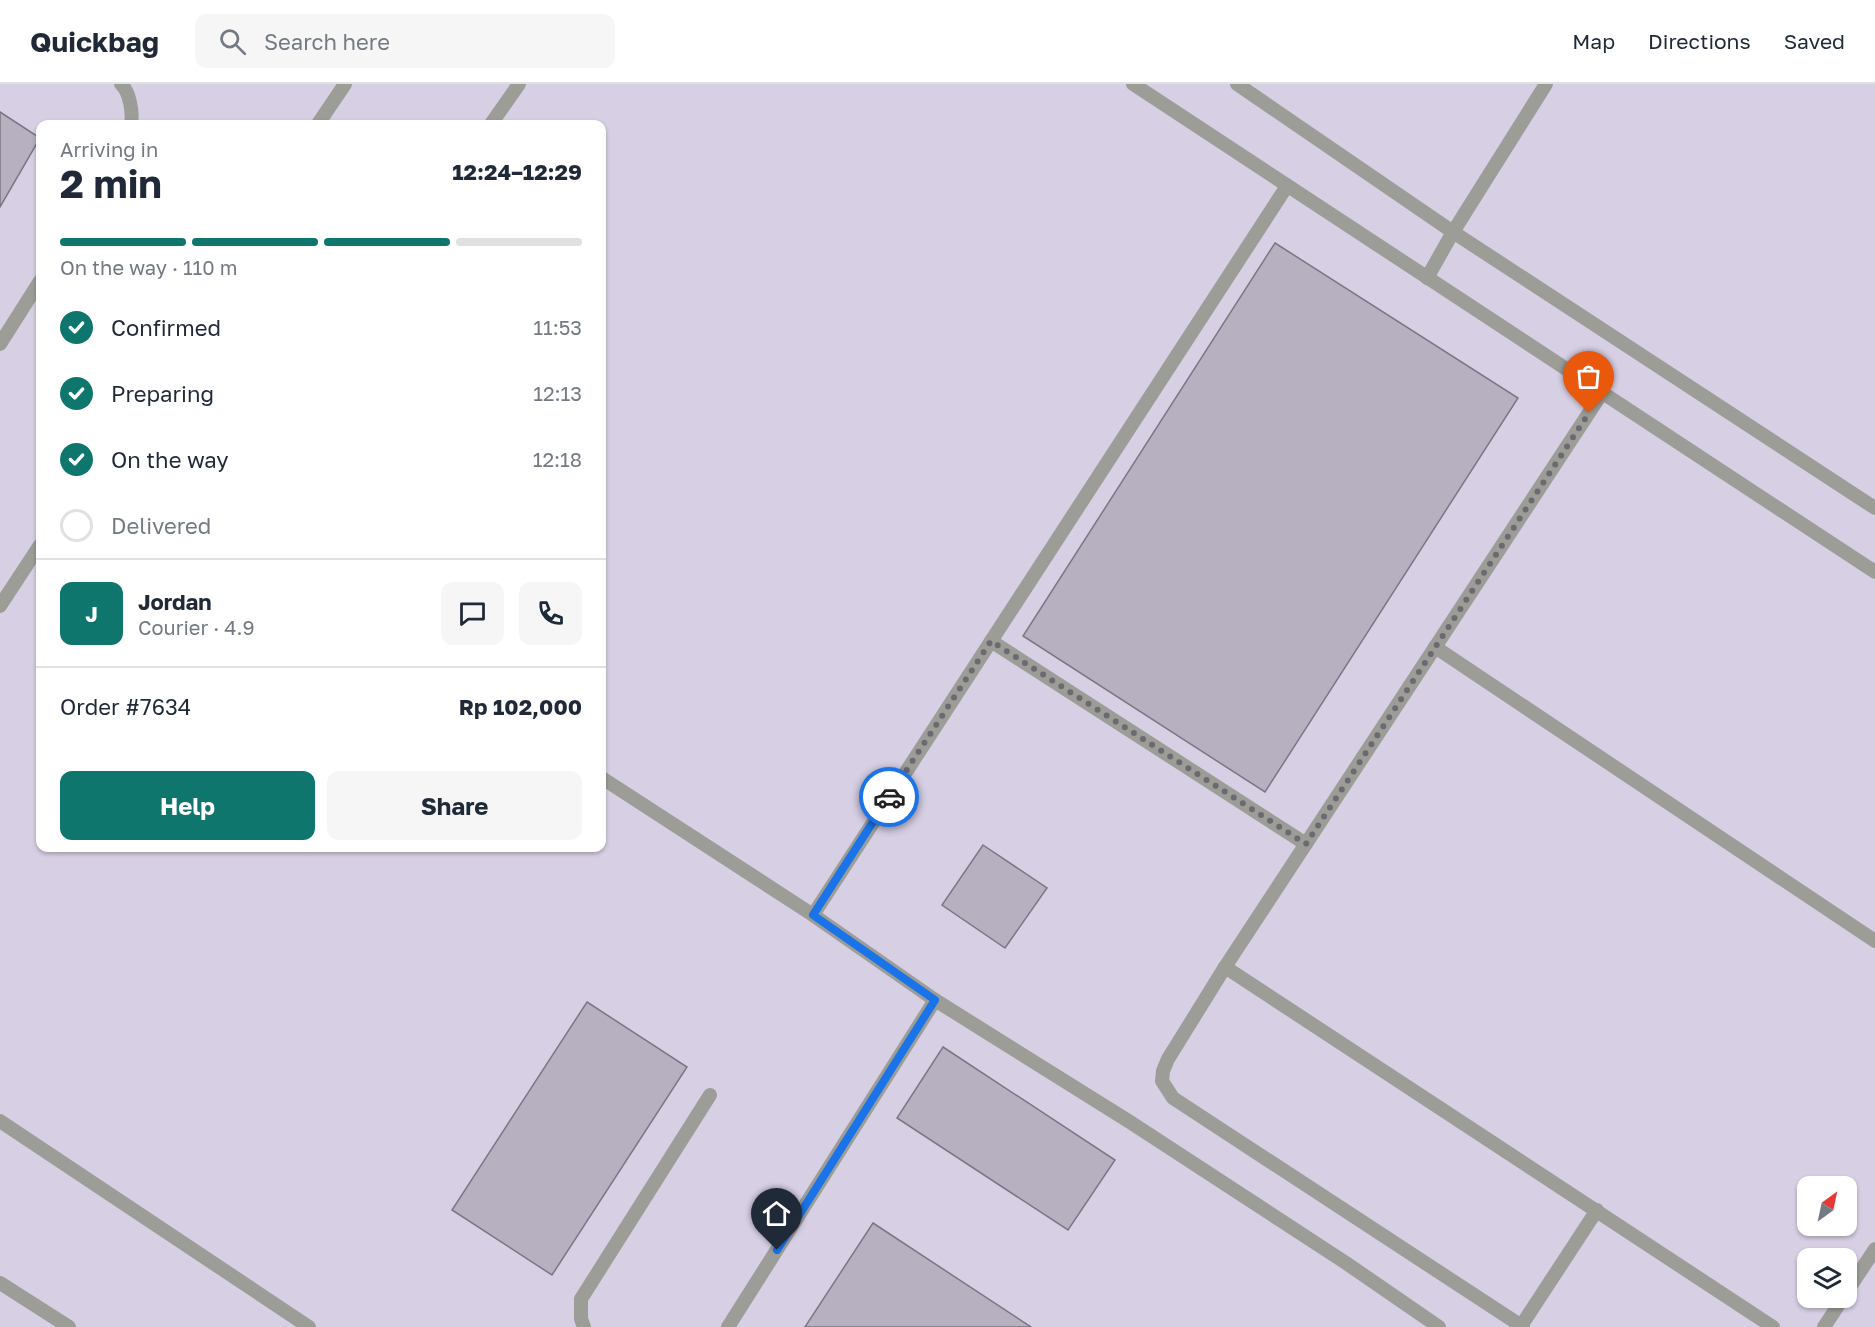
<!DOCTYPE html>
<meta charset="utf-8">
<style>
:root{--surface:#fff;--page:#f6f6f7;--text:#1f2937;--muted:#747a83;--line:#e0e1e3;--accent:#0f766e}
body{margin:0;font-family:"Golos Text",sans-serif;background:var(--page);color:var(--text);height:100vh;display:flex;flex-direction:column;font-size:22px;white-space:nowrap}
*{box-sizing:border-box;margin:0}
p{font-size:20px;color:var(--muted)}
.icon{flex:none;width:33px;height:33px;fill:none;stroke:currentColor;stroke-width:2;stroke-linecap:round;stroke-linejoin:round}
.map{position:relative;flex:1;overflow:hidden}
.drawer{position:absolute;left:36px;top:36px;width:570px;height:732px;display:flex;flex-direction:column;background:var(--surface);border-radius:12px;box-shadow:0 2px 4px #0004}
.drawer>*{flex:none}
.needle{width:39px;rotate:33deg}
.tools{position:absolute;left:1797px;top:1092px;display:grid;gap:12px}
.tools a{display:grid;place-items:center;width:60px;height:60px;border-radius:12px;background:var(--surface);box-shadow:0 2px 4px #0004;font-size:30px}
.pin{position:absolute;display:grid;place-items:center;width:51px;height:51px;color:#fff;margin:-62px -26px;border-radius:50% 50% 50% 0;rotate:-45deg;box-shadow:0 0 6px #0007}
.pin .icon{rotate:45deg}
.courier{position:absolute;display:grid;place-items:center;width:60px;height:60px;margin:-30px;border:4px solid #1a73e8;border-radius:50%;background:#fff;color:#222;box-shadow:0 2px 8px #0007}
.summary em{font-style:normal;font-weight:700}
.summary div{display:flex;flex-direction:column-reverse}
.summary{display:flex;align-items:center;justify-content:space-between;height:102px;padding:0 24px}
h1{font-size:39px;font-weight:700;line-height:45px}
.bar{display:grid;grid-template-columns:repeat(4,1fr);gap:9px 6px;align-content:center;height:72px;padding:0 24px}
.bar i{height:8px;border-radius:4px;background:var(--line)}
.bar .on{background:var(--accent)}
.bar p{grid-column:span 4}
.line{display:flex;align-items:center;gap:15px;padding:0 24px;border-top:2px solid var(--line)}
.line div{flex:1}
.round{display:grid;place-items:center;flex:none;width:63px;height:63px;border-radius:12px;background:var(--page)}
ol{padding:0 24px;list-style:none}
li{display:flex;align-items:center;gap:18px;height:66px}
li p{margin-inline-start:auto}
li .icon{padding:6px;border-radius:50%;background:var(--accent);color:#fff;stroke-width:4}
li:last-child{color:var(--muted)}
li i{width:33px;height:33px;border:3px solid var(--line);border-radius:50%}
.button{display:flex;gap:12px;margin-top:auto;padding:12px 24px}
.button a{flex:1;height:69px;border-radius:12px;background:var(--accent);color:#fff;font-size:24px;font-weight:700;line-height:69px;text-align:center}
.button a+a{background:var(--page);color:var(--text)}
header{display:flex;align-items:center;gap:36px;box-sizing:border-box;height:84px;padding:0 30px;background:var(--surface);border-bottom:2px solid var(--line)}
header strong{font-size:28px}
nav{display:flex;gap:33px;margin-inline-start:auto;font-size:21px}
.search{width:420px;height:54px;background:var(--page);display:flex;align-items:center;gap:15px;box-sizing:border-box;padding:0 21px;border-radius:12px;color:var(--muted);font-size:22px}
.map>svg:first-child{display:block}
.built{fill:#d7cfe4;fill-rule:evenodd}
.building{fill:#b6b0c0;stroke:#7c7684;stroke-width:1.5}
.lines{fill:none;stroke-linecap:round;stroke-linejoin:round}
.service{stroke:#9b9d96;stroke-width:14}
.done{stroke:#6d6973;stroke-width:6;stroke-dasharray:0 10.8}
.route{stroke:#1a73e8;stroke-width:8}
</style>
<header>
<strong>Quickbag</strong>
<div class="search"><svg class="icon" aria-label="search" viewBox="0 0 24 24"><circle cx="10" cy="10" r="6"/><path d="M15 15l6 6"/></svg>Search here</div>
<nav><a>Map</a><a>Directions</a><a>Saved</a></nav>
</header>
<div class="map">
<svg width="1875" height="1243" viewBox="0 0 1875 1243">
<rect width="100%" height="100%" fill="#e3dded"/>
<path class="built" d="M0,0H1875V1243H0ZM40,40H602V764H40ZM1808,1102H1846V1142H1808ZM1808,1174H1846V1214H1808Z"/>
<g class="building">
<polygon points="0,28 40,54 0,123"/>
<polygon points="1275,159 1518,314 1265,708 1023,552"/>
<polygon points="983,761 1047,804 1005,864 942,821"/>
<polygon points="587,918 687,983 552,1191 452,1126"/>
<polygon points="943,963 1115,1076 1068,1146 897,1034"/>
<polygon points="873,1139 1031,1243 805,1243"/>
</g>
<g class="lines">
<g class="service">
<path d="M121,0C130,8 133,29 131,40"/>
<polyline points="1133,0 1875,488"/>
<polyline points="1237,0 1453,148 1875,424"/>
<polyline points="318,40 345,0"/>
<polyline points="491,40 519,0"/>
<polyline points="1427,194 1453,148 1546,0"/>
<polyline points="0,260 40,197"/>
<polyline points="0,522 40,461"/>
<polyline points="991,557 1306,760"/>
<polyline points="1435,563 1875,857"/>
<polyline points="602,694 813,831 935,916 1130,1038 1346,1179 1439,1243"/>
<polyline points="813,831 1287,102"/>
<polyline points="1225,883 1773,1243"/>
<polyline points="0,1037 309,1243"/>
<polyline points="0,1199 69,1243"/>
<polyline points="1846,1209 1875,1165"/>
<polyline points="1521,1242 1597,1126"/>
<polyline points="584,1243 581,1235 581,1215 710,1011"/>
<polyline points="728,1243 935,916"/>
<polyline points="1523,1243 1173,1014 1162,997 1163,987 1168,975 1225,883 1602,309"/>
<polyline points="1824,1243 1843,1214"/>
</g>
</g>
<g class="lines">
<polyline class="done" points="889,713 991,557 1306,760 1589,329"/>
<polyline class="route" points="777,1166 935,916 813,831 889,713"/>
</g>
</svg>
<div class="tools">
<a><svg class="needle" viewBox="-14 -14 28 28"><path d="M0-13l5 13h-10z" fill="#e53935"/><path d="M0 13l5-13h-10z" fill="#747a83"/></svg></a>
<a><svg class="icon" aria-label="layers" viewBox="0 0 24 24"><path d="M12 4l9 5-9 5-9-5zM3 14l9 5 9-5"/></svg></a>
</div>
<div class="pin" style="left:1589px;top:329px;background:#ea580c"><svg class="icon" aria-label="bag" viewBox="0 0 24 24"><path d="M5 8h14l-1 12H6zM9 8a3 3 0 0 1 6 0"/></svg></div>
<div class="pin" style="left:777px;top:1166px;background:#1f2937"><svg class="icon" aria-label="home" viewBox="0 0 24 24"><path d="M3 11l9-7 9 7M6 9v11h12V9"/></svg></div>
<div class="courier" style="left:889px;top:713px"><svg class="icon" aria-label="car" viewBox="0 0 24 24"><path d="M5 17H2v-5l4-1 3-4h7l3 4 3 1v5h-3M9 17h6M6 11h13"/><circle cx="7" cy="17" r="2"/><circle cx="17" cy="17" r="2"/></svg></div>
<section class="drawer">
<div class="summary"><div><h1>2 min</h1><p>Arriving in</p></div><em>12:24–12:29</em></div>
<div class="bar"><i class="on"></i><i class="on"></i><i class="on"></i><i></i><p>On the way · 110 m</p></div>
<ol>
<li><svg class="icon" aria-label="check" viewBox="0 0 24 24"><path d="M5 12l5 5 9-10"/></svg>Confirmed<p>11:53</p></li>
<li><svg class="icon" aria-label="check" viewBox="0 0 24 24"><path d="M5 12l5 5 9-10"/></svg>Preparing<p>12:13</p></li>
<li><svg class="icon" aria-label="check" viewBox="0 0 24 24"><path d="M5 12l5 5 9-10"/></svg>On the way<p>12:18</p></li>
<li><i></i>Delivered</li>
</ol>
<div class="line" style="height:108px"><b class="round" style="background:var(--accent);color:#fff">J</b><div><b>Jordan</b><p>Courier · 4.9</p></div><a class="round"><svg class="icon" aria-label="chat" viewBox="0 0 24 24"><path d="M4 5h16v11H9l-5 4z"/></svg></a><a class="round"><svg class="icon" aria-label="phone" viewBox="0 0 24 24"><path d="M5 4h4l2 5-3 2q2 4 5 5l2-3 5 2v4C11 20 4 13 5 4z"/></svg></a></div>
<div class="line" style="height:78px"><div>Order #7634</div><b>Rp 102,000</b></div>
<div class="button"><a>Help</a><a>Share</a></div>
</section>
</div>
